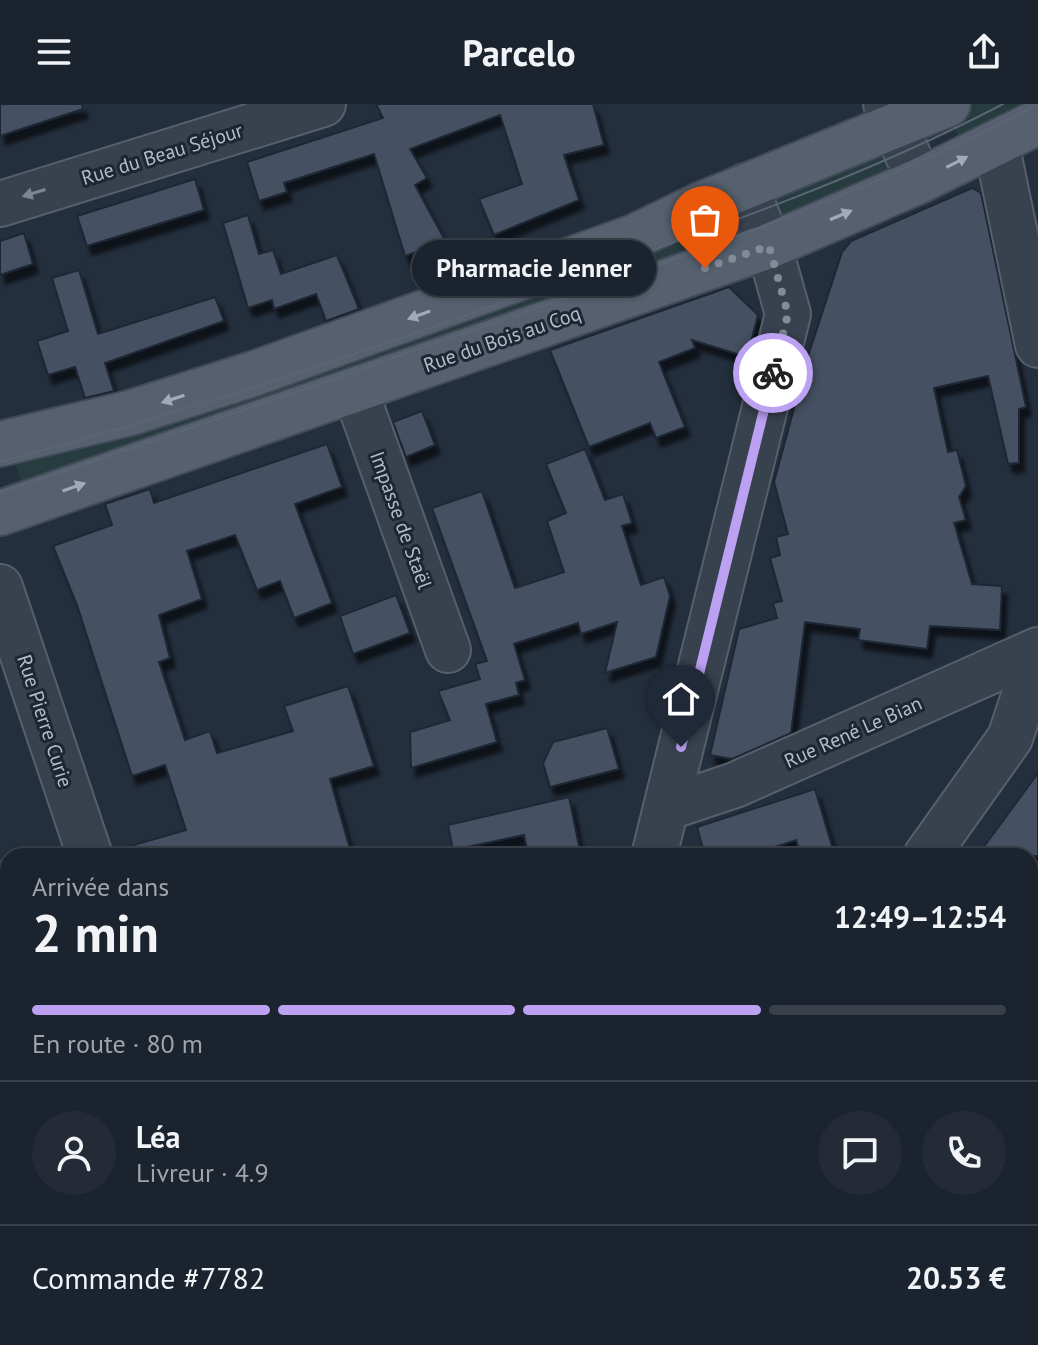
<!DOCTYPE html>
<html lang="fr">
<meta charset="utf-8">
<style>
:root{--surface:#1b232e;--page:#242b36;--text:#f1f3f6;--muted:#a0a4aa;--line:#39404a;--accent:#bca0f2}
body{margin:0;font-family:"PT Sans",sans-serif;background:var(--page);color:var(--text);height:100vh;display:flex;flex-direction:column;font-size:30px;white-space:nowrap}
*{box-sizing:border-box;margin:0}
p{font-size:26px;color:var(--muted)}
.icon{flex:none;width:44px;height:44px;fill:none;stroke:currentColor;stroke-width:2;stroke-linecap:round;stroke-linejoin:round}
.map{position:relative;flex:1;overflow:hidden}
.details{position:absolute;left:0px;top:744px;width:1038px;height:498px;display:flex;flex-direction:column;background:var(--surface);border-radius:24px 24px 0 0;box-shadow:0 2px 6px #0004,0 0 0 2px var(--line)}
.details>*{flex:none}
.pin{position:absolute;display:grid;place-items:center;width:68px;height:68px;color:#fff;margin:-82px -34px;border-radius:50% 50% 50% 0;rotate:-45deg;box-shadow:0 0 8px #0007}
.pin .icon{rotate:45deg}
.courier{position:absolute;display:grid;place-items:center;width:80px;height:80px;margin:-40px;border:6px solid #bca0f2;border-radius:50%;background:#fff;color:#222;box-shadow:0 2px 10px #0007}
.bubble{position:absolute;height:56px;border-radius:28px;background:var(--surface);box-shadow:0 2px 6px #0004,0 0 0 2px var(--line);font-size:26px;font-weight:700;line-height:56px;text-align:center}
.overview em{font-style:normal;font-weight:700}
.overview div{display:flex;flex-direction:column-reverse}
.overview{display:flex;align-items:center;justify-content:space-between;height:136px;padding:0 32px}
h1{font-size:52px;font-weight:700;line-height:60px}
.bar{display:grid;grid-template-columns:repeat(4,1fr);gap:12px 8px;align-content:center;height:96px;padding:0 32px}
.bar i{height:10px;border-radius:6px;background:var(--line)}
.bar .on{background:var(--accent)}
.bar p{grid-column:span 4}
.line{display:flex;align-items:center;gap:20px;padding:0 32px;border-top:2px solid var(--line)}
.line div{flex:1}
.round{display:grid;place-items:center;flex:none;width:84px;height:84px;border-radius:42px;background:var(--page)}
header{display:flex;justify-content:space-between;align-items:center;height:104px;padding:0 32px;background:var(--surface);font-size:36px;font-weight:700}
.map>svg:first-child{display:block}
.green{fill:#263c3f}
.building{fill:#455162;stroke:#1f2835;stroke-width:2;filter:url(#shadow)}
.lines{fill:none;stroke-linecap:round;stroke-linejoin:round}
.minor-casing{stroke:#565f6c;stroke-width:48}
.major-casing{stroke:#414a57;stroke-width:48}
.minor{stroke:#38414e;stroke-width:44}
.major{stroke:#56606e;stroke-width:44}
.tram{stroke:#5a6575;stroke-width:2}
.oneway{fill:#a1aab7}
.oneway2{fill:#7c8592}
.done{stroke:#828b98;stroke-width:8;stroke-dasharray:0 14.4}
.route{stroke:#bca0f2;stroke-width:10}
.labels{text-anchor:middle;stroke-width:6;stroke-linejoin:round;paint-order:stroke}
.street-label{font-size:20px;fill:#b4bcc9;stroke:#1d2633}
</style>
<header><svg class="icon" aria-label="menu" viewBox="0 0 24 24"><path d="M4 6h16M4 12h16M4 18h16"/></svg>Parcelo<svg class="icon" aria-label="share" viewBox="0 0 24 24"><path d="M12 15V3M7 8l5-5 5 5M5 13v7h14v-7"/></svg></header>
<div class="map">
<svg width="1038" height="1241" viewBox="0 0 1038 1241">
<defs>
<filter id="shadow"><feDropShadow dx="5" dy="9" stdDeviation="2" flood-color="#0009"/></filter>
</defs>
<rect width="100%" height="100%" fill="#242f3e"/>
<g class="green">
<polygon points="974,0 1038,0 965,45 946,10"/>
<polygon points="880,43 893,65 782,115 773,94"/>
<polygon points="694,114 707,152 25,389 11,347"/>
</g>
<g class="building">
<polygon points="0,0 82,0 83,5 0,32"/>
<polygon points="376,0 593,0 604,41 564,51 579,96 494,131 479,95 522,80 500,11 410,45 427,74 415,81 446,138 405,152 374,50 284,79 287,88 259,97 247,58 383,14"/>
<polygon points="195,75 204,106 87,142 77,112"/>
<polygon points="972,84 981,89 1026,303 1019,305 1019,359 1008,360 988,272 934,284 948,348 957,346 966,382 959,393 966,416 954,419 956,425 972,480 1002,482 1000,526 930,522 927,545 858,536 860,525 805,518 791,629 732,655 710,651 739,525 777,514 773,499 782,497 770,454 780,451 776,433 788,430 774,378 809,249 842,148 851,137"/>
<polygon points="248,111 259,150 273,146 281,170 337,151 359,205 326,217 316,190 274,205 272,196 248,204 223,119"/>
<polygon points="24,129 33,160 0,171 0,137"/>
<polygon points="79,166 98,230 215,193 224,217 105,259 114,287 85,294 75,263 48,271 37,237 68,227 52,174"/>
<polygon points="729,183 758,211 747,253 692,236 695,244 659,258 685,323 656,334 650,319 589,343 550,246"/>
<polygon points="422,307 435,341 406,353 393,318"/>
<polygon points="327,340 342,383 295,400 332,499 294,514 280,477 257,486 235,431 187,447 202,495 159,511 170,554 159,558 185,636 210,627 217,649 293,627 284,602 348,582 374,662 330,675 352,752 124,752 123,744 186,726 165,661 132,672 77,501 53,442 112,421 105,400 150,385 154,399"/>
<polygon points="585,345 605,396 623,390 632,419 622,422 641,481 664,473 670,492 656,553 605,569 617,518 581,530 578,519 514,540 525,576 516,579 519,591 486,600 497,638 411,664 410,628 450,616 438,587 480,575 475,560 487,557 432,404 482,387 515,484 564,468 547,417 566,409 546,360"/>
<polygon points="396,491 410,529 353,550 340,512"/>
<polygon points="607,624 619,665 550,683 543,659 553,638"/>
<polygon points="1038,669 1038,752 977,752 1008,710"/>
<polygon points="815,685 835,752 801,752 796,736 748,752 705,752 697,723"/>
<polygon points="569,693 581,752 528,752 524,731 453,746 448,721"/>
</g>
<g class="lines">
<defs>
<g id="minor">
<polyline points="886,0 919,77"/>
<polyline points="996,39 1038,241"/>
<polyline points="0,100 323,0"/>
<polyline points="355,286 448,546"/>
<polyline points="0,483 90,752"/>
<polyline points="666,704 735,681 1038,546"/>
<polyline points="654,752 788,210 769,142 745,82"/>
<polyline points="926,752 1010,634 1038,550"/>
<polyline points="0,781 8,779"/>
<polyline points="0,968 8,966"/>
<polyline points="1030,1126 1038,1111"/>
<polyline points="1030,1221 1038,1226"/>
<polyline points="580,1234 581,1241"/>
<polyline points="242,1241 264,1234"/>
<polyline points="967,1241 970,1234"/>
</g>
<g id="major">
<polyline points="0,340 130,309 253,270 634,133 700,101 948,0"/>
<polyline points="0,409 769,142 919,77 1038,18"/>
</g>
</defs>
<use href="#minor" class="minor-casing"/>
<use href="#major" class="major-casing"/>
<use href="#minor" class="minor"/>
<use href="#major" class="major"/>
<g class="tram">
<path d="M0,358C182,310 359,249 536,187C695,131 854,78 1003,0"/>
<path d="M0,388C173,332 344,271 516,211C694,149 871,89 1038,0"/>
</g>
</g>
<defs><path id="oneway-solid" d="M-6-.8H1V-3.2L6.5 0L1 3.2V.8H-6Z" transform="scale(2)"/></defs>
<g class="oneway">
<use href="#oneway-solid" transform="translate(957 58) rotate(-27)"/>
<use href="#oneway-solid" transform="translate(841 111) rotate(-23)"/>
<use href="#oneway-solid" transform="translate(419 211) rotate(160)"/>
<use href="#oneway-solid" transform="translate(173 295) rotate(162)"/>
<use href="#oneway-solid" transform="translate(74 383) rotate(-19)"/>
</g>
<use class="oneway2" href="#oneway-solid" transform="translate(34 89) rotate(163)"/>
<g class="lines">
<polyline class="done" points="705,164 769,142 788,210 773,269"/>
<polyline class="route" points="681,643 773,269"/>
</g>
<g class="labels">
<g class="street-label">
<text transform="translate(162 50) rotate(-17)" y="7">Rue du Beau Séjour</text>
<text transform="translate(502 235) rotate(-19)" y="7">Rue du Bois au Coq</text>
<text transform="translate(401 416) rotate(70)" y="7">Impasse de Staël</text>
<text transform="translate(45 617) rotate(72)" y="7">Rue Pierre Curie</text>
<text transform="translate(853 628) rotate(-24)" y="7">Rue René Le Bian</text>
</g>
</g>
</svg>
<div class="pin" style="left:705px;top:164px;background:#ea580c"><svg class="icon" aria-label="bag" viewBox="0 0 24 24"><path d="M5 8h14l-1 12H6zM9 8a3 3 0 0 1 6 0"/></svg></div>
<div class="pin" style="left:681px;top:643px;background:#1f2937"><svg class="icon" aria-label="home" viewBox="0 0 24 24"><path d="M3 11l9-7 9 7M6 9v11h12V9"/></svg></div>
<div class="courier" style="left:773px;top:269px"><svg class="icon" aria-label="bike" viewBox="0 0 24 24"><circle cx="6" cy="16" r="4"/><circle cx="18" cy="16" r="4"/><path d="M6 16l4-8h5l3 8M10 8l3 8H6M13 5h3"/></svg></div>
<div class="bubble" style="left:412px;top:136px;width:244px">Pharmacie Jenner</div>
<section class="details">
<div class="overview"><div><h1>2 min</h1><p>Arrivée dans</p></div><em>12:49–12:54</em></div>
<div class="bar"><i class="on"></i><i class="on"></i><i class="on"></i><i></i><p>En route · 80 m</p></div>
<div class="line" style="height:144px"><a class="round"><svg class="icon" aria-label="person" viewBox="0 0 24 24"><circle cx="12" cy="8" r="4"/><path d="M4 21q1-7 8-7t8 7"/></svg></a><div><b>Léa</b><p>Livreur · 4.9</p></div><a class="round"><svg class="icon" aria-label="chat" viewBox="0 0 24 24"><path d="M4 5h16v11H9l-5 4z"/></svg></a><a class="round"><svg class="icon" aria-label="phone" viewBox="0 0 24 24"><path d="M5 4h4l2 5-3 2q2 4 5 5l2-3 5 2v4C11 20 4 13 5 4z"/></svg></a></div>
<div class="line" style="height:104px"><div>Commande #7782</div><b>20.53 €</b></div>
</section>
</div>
